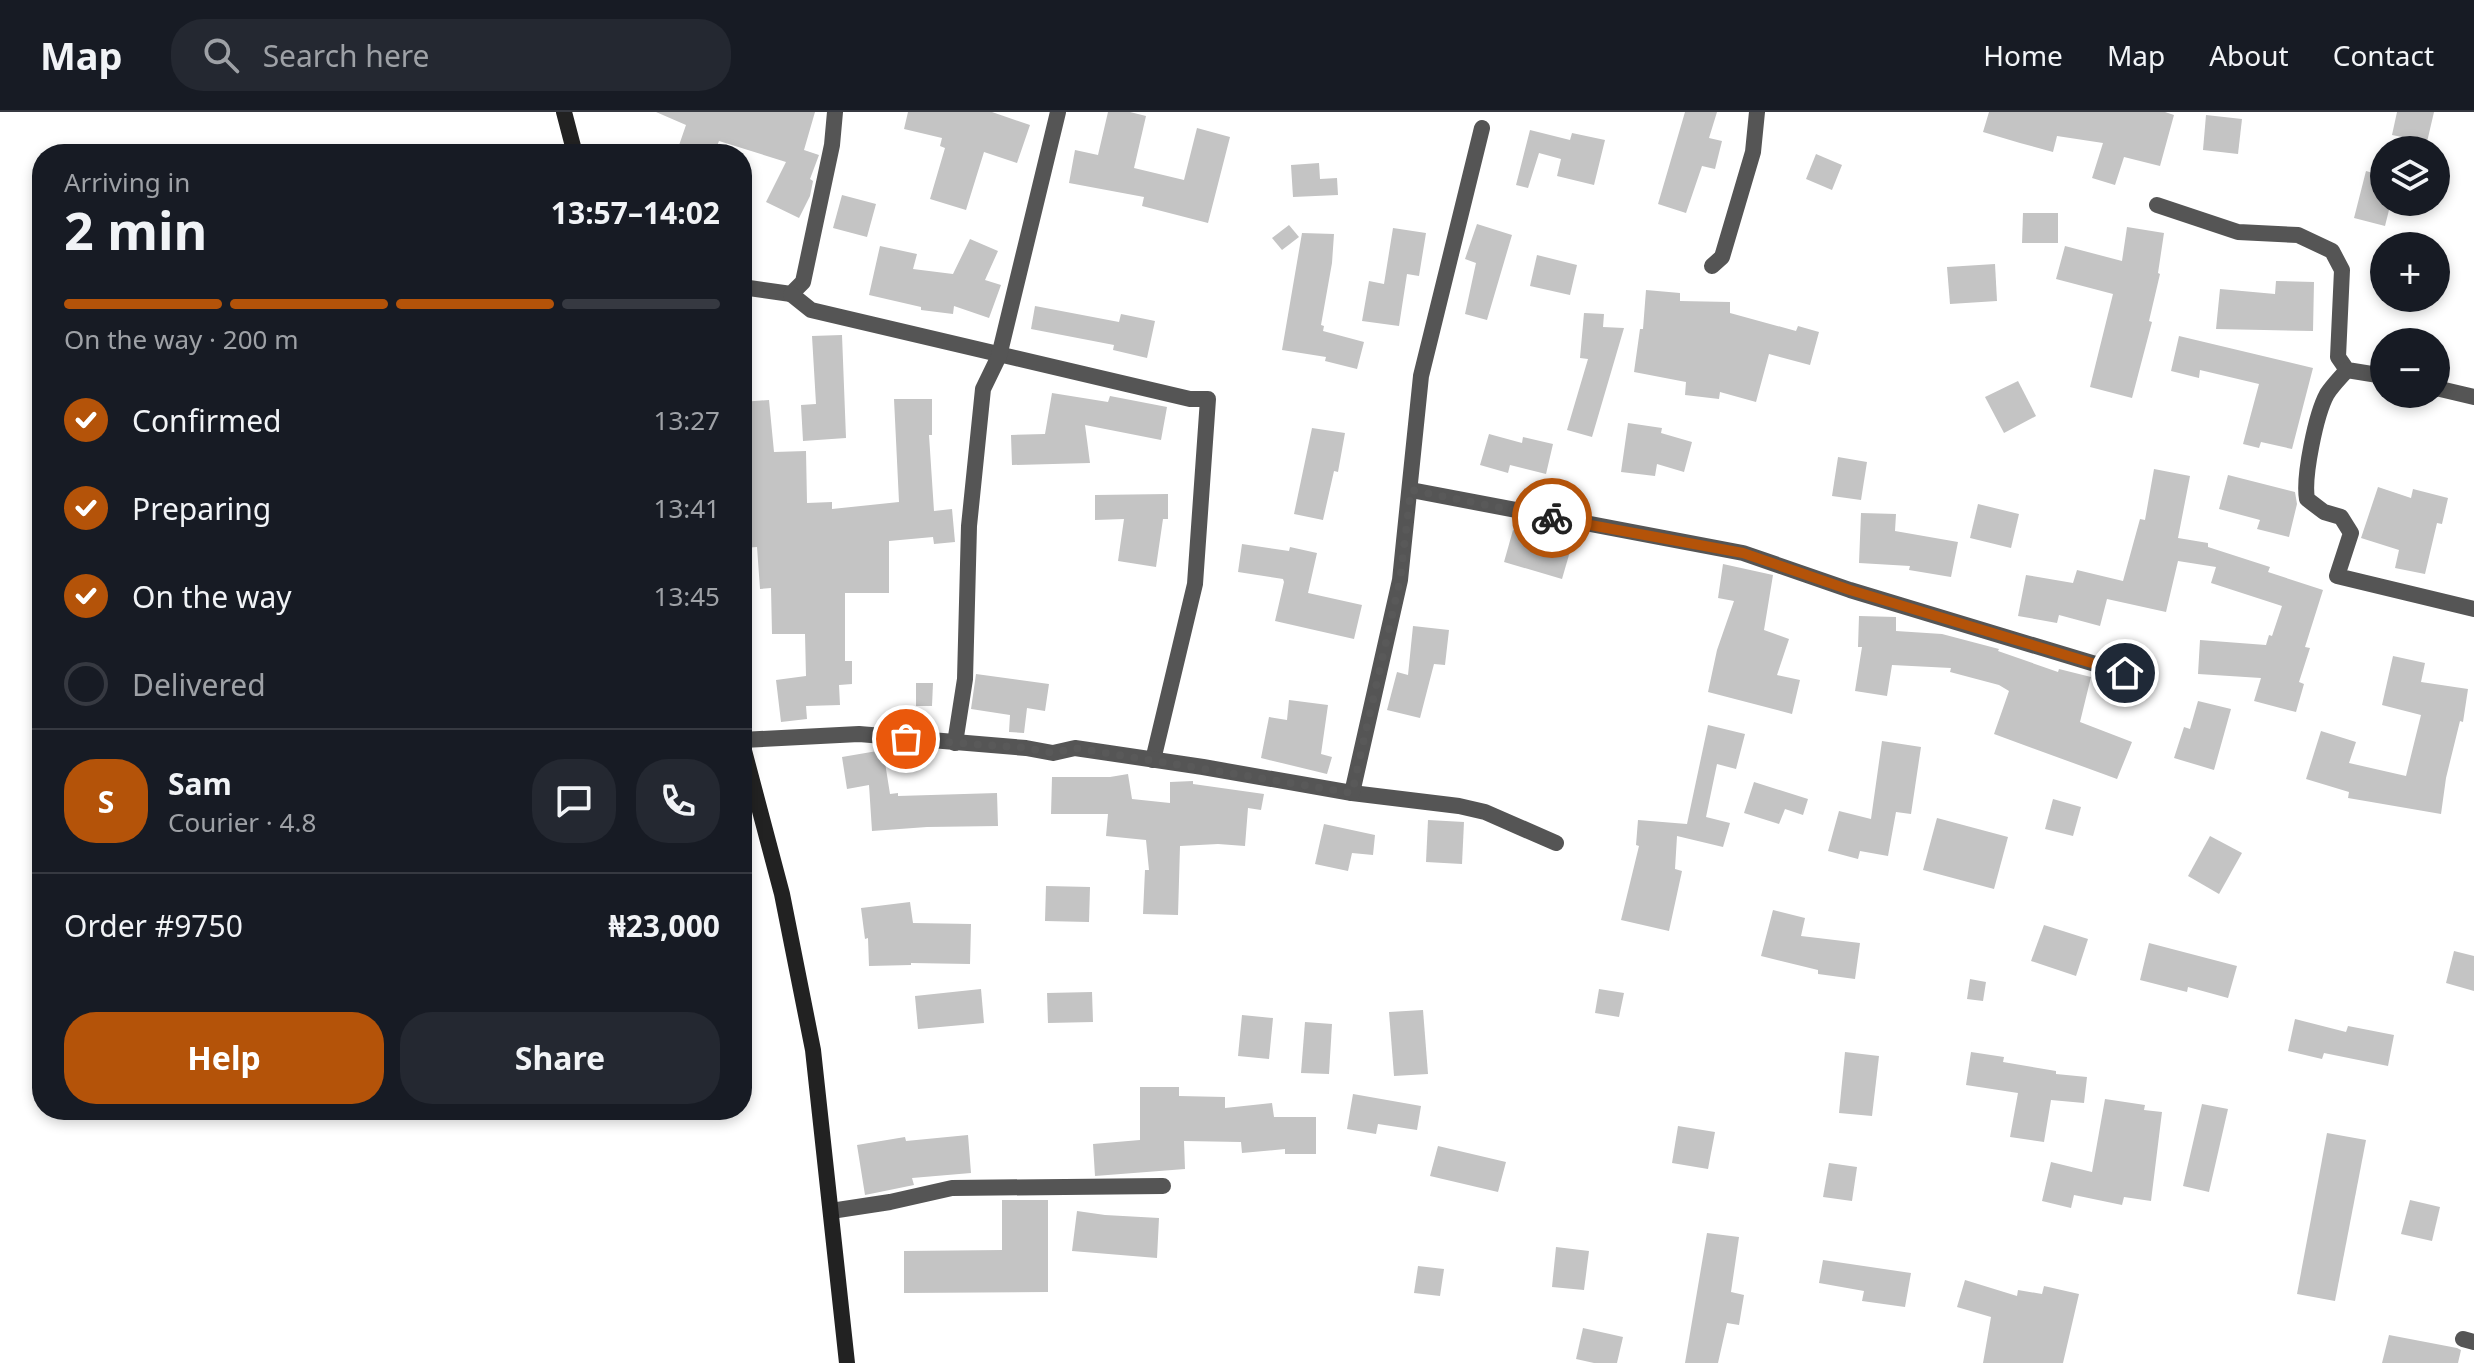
<!DOCTYPE html>
<meta charset="utf-8">
<style>
:root{--surface:#171b24;--page:#242831;--text:#f1f3f6;--muted:#9ea1a6;--line:#363941;--accent:#b45309}
body{margin:0;font-family:"Noto Sans",sans-serif;background:var(--page);color:var(--text);height:100vh;display:flex;flex-direction:column;font-size:30px;white-space:nowrap}
*{box-sizing:border-box;margin:0}
p{font-size:26px;color:var(--muted)}
.icon{flex:none;width:44px;height:44px;fill:none;stroke:currentColor;stroke-width:2;stroke-linecap:round;stroke-linejoin:round}
.map{position:relative;flex:1;overflow:hidden}
.sheet{position:absolute;left:32px;top:32px;width:720px;height:976px;display:flex;flex-direction:column;background:var(--surface);border-radius:32px;box-shadow:0 4px 12px #0003}
.sheet>*{flex:none}
.buttons{position:absolute;left:2370px;top:24px;display:grid;gap:16px}
.buttons a{display:grid;place-items:center;width:80px;height:80px;border-radius:50%;background:var(--surface);box-shadow:0 4px 12px #0003;font-size:40px}
.pin{position:absolute;display:grid;place-items:center;width:68px;height:68px;color:#fff;margin:-34px;border:4px solid #fff;border-radius:50%;box-shadow:0 2px 8px #0007}
.courier{position:absolute;display:grid;place-items:center;width:80px;height:80px;margin:-40px;border:6px solid #b45309;border-radius:50%;background:#fff;color:#222;box-shadow:0 2px 10px #0007}
.overview em{font-style:normal;font-weight:700}
.overview div{display:flex;flex-direction:column-reverse}
.overview{display:flex;align-items:center;justify-content:space-between;height:136px;padding:0 32px}
h1{font-size:52px;font-weight:700;line-height:60px}
.bar{display:grid;grid-template-columns:repeat(4,1fr);gap:12px 8px;align-content:center;height:96px;padding:0 32px}
.bar i{height:10px;border-radius:6px;background:var(--line)}
.bar .selected{background:var(--accent)}
.bar p{grid-column:span 4}
.line{display:flex;align-items:center;gap:20px;padding:0 32px;border-top:2px solid var(--line)}
.line div{flex:1}
.round{display:grid;place-items:center;flex:none;width:84px;height:84px;border-radius:32px;background:var(--page)}
ol{padding:0 32px;list-style:none}
li{display:flex;align-items:center;gap:24px;height:88px}
li p{margin-inline-start:auto}
li .icon{padding:8px;border-radius:50%;background:var(--accent);color:#fff;stroke-width:4}
li:last-child{color:var(--muted)}
li i{width:44px;height:44px;border:4px solid var(--line);border-radius:50%}
.button{display:flex;gap:16px;margin-top:auto;padding:16px 32px}
.button a{flex:1;height:92px;border-radius:32px;background:var(--accent);color:#fff;font-size:32px;font-weight:700;line-height:92px;text-align:center}
.button a+a{background:var(--page);color:var(--text)}
header{display:flex;align-items:center;gap:48px;box-sizing:border-box;height:112px;padding:0 40px;background:var(--surface);border-bottom:2px solid var(--line)}
header strong{font-size:38px}
nav{display:flex;gap:44px;margin-inline-start:auto;font-size:28px}
.search{width:560px;height:72px;background:var(--page);display:flex;align-items:center;gap:20px;box-sizing:border-box;padding:0 28px;border-radius:32px;color:var(--muted);font-size:30px}
.map>svg:first-child{display:block}
.building{fill:#c4c4c4}
.lines{fill:none;stroke-linecap:round;stroke-linejoin:round}
.minor{stroke:#555;stroke-width:16}
.secondary{stroke:#222;stroke-width:16}
.done{stroke:#595959;stroke-width:8;stroke-dasharray:0 14.4}
.route{stroke:#b45309;stroke-width:10}
</style>
<header>
<strong>Map</strong>
<div class="search"><svg class="icon" aria-label="search" viewBox="0 0 24 24"><circle cx="10" cy="10" r="6"/><path d="M15 15l6 6"/></svg>Search here</div>
<nav><a>Home</a><a>Map</a><a>About</a><a>Contact</a></nav>
</header>
<div class="map">
<svg width="2474" height="1251" viewBox="0 0 2474 1251">
<rect width="100%" height="100%" fill="#fff"/>
<g class="building">
<polygon points="656,0 815,0 804,38 819,43 810,67 813,69 810,84 799,106 766,90 786,50 719,29 714,42 676,42 686,13"/>
<polygon points="908,0 992,0 1030,13 1017,51 984,40 966,98 930,87 945,36 940,34 942,26 904,17"/>
<polygon points="1108,0 1130,0 1146,4 1134,56 1184,68 1197,16 1230,25 1208,111 1142,94 1144,85 1069,71 1075,38 1098,43"/>
<polygon points="1685,0 1717,0 1709,26 1722,29 1715,57 1702,54 1686,101 1658,92"/>
<polygon points="1989,0 2165,0 2174,3 2160,54 2124,45 2115,73 2092,66 2103,31 2057,24 2053,40 2020,31 1983,20"/>
<polygon points="2397,0 2434,0 2427,30 2392,23"/>
<polygon points="2206,3 2242,7 2238,42 2203,38"/>
<polygon points="1530,18 1570,28 1572,21 1605,28 1594,73 1557,64 1561,47 1539,41 1528,76 1516,73"/>
<polygon points="1816,42 1842,53 1832,78 1806,67"/>
<polygon points="1319,51 1320,67 1337,66 1338,83 1293,85 1291,53"/>
<polygon points="2366,59 2384,64 2384,90 2391,90 2385,114 2354,106"/>
<polygon points="842,83 876,92 867,125 833,116"/>
<polygon points="2023,101 2058,101 2058,131 2022,131"/>
<polygon points="1477,112 1512,123 1487,208 1465,202 1476,151 1465,147"/>
<polygon points="1289,113 1299,125 1282,138 1272,126"/>
<polygon points="2127,115 2164,121 2158,161 2160,162 2149,209 2152,210 2132,286 2090,275 2113,182 2056,167 2065,134 2122,149"/>
<polygon points="1393,116 1426,121 1419,164 1407,162 1399,214 1362,209 1369,169 1384,172"/>
<polygon points="1302,121 1334,122 1332,151 1321,213 1324,214 1323,219 1364,230 1357,257 1325,249 1326,245 1282,238"/>
<polygon points="970,127 998,139 985,168 1001,173 989,206 954,194 953,202 921,198 921,195 869,183 880,134 917,142 913,157 953,162"/>
<polygon points="1537,143 1577,153 1570,183 1530,174"/>
<polygon points="1995,152 1997,189 1950,192 1947,155"/>
<polygon points="2276,169 2314,170 2313,219 2216,217 2220,177 2275,182"/>
<polygon points="1646,178 1680,181 1680,189 1730,190 1730,201 1796,219 1798,214 1819,220 1810,253 1769,242 1756,290 1720,280 1719,287 1685,283 1686,270 1634,260 1640,217 1643,217"/>
<polygon points="1035,194 1119,210 1121,202 1155,209 1147,246 1113,238 1114,233 1031,217"/>
<polygon points="1584,201 1604,202 1603,215 1624,216 1592,325 1567,318 1588,247 1580,246"/>
<polygon points="842,223 846,326 803,329 801,293 816,292 812,224"/>
<polygon points="2179,224 2313,256 2292,337 2261,330 2259,336 2243,332 2259,272 2200,258 2199,266 2171,259"/>
<polygon points="2018,269 2036,304 2004,321 1985,285"/>
<polygon points="1052,281 1108,290 1110,284 1167,295 1161,328 1085,313 1090,351 1012,353 1011,323 1045,322"/>
<polygon points="894,287 932,287 932,323 929,323 934,399 952,397 955,430 934,432 933,425 889,429 889,481 845,481 845,549 852,549 852,572 839,573 840,593 806,594 807,607 781,610 776,568 806,564 805,522 772,522 771,476 760,477 757,435 742,436 742,290 769,288 774,340 806,339 807,391 832,390 832,397 899,390"/>
<polygon points="1628,311 1662,316 1661,321 1692,330 1684,360 1657,352 1655,364 1621,360"/>
<polygon points="1312,316 1345,321 1338,360 1334,359 1323,408 1294,402"/>
<polygon points="1489,322 1522,331 1523,325 1553,332 1546,362 1510,353 1508,361 1480,353"/>
<polygon points="1838,345 1867,350 1861,388 1832,384"/>
<polygon points="2154,357 2190,364 2178,426 2208,431 2208,435 2270,455 2268,460 2323,478 2305,535 2310,536 2299,570 2304,572 2296,600 2254,589 2261,566 2198,562 2200,528 2266,533 2269,523 2272,524 2282,494 2211,471 2216,455 2178,449 2166,500 2107,487 2100,514 2059,503 2057,511 2018,504 2026,463 2073,471 2077,458 2123,469 2140,407 2145,408"/>
<polygon points="2228,363 2295,380 2297,392 2289,425 2257,417 2260,408 2219,397"/>
<polygon points="2378,375 2411,386 2413,377 2448,386 2442,412 2437,411 2425,462 2395,456 2399,438 2361,426"/>
<polygon points="1168,382 1168,407 1163,407 1156,455 1118,449 1124,407 1095,408 1095,383"/>
<polygon points="1978,392 2019,402 2011,436 1970,426"/>
<polygon points="1861,401 1896,402 1895,419 1958,430 1951,465 1909,458 1910,454 1859,451"/>
<polygon points="1513,418 1571,436 1562,467 1504,450"/>
<polygon points="1242,432 1289,439 1290,435 1317,441 1308,481 1362,493 1354,527 1275,509 1284,470 1283,467 1238,460"/>
<polygon points="1723,452 1773,463 1764,518 1789,527 1777,563 1800,568 1792,602 1708,580 1717,538 1734,489 1718,486"/>
<polygon points="1859,504 1896,505 1896,519 1942,522 1999,537 1998,539 2058,560 2059,557 2091,565 2080,610 2132,630 2117,667 1994,622 2009,579 1999,573 1950,560 1951,556 1892,553 1887,584 1855,579 1862,535 1858,535"/>
<polygon points="1413,514 1449,518 1445,553 1434,552 1420,606 1387,598 1397,560 1408,563"/>
<polygon points="2393,544 2425,551 2421,570 2468,577 2463,610 2460,609 2446,666 2441,702 2348,686 2349,680 2306,667 2321,619 2356,630 2349,651 2406,664 2421,603 2382,593"/>
<polygon points="976,562 1049,572 1045,599 1027,596 1024,621 1009,620 1010,603 971,597"/>
<polygon points="916,571 933,571 932,594 916,594"/>
<polygon points="1289,588 1328,593 1321,642 1332,645 1327,662 1261,646 1269,605 1287,608"/>
<polygon points="2198,589 2231,597 2214,658 2174,646 2184,615 2190,617"/>
<polygon points="1708,613 1745,622 1736,657 1717,652 1706,705 1730,711 1723,735 1677,724 1675,757 1682,759 1669,819 1621,808 1639,734 1636,733 1638,708 1687,712"/>
<polygon points="1882,629 1921,635 1911,702 1896,700 1888,744 1860,739 1858,747 1828,739 1839,699 1871,707"/>
<polygon points="883,638 890,682 898,681 898,684 997,681 998,714 927,715 872,719 869,673 847,677 842,645"/>
<polygon points="1128,662 1132,687 1170,691 1170,670 1193,669 1193,672 1264,682 1261,698 1248,696 1245,734 1218,732 1180,734 1178,803 1143,802 1145,758 1149,758 1146,728 1106,724 1108,702 1051,702 1052,665 1110,665"/>
<polygon points="1754,670 1808,687 1803,703 1785,697 1779,712 1744,701"/>
<polygon points="2053,687 2081,695 2073,724 2045,717"/>
<polygon points="1937,706 2008,725 1994,777 1923,758"/>
<polygon points="1428,708 1464,710 1462,752 1426,750"/>
<polygon points="1324,712 1375,723 1373,743 1352,741 1348,759 1315,752"/>
<polygon points="2210,724 2242,741 2219,782 2188,764"/>
<polygon points="1046,774 1090,775 1089,810 1045,809"/>
<polygon points="910,790 913,811 971,812 970,852 911,851 911,853 869,854 868,826 865,827 861,796"/>
<polygon points="1773,798 1805,806 1801,824 1860,831 1855,867 1818,862 1818,858 1761,844"/>
<polygon points="2044,813 2088,827 2076,864 2031,849"/>
<polygon points="2149,831 2237,854 2228,886 2188,875 2187,880 2140,868"/>
<polygon points="2454,839 2474,844 2474,879 2446,871"/>
<polygon points="1970,867 1986,870 1983,889 1967,887"/>
<polygon points="981,877 984,911 918,917 915,884"/>
<polygon points="1599,877 1624,881 1619,905 1595,901"/>
<polygon points="1092,880 1093,910 1048,911 1047,881"/>
<polygon points="1423,898 1428,962 1394,964 1389,900"/>
<polygon points="1242,903 1273,906 1269,947 1238,944"/>
<polygon points="2295,907 2346,920 2348,914 2394,923 2388,954 2324,941 2322,947 2288,939"/>
<polygon points="1305,910 1332,912 1329,962 1301,961"/>
<polygon points="1845,940 1879,944 1872,1004 1839,1001"/>
<polygon points="1971,940 2004,945 2003,950 2056,959 2056,962 2087,965 2084,991 2051,988 2044,1030 2010,1025 2018,981 1966,973"/>
<polygon points="1140,975 1179,975 1179,984 1225,985 1225,996 1272,991 1274,1005 1316,1005 1316,1042 1285,1042 1285,1037 1242,1041 1241,1030 1184,1029 1185,1057 1095,1064 1093,1032 1140,1028"/>
<polygon points="1353,982 1421,994 1417,1018 1378,1012 1376,1022 1347,1017"/>
<polygon points="2105,987 2145,993 2144,998 2162,1000 2151,1089 2124,1085 2122,1093 2074,1083 2071,1096 2042,1089 2051,1050 2092,1060"/>
<polygon points="2202,992 2228,997 2209,1080 2183,1074"/>
<polygon points="1678,1014 1715,1020 1708,1057 1672,1051"/>
<polygon points="2327,1021 2366,1028 2335,1189 2297,1182"/>
<polygon points="968,1023 971,1061 912,1066 914,1073 865,1083 857,1033 905,1025 906,1029"/>
<polygon points="1438,1034 1506,1050 1498,1080 1430,1064"/>
<polygon points="1829,1051 1857,1055 1852,1089 1823,1085"/>
<polygon points="1002,1088 1048,1088 1048,1180 904,1181 904,1139 1002,1138"/>
<polygon points="2410,1088 2440,1095 2432,1129 2401,1122"/>
<polygon points="1077,1099 1105,1103 1159,1106 1157,1146 1072,1139"/>
<polygon points="1707,1121 1739,1125 1731,1180 1744,1183 1739,1213 1727,1211 1718,1251 1685,1251"/>
<polygon points="1556,1135 1589,1139 1584,1178 1552,1175"/>
<polygon points="1823,1148 1911,1161 1905,1195 1862,1189 1864,1179 1819,1171"/>
<polygon points="1418,1154 1444,1157 1440,1184 1414,1181"/>
<polygon points="1965,1168 2017,1184 2018,1178 2042,1182 2044,1174 2079,1182 2063,1251 1983,1251 1991,1205 1957,1195"/>
<polygon points="1583,1216 1623,1225 1617,1251 1594,1251 1576,1247"/>
<polygon points="2389,1223 2457,1236 2461,1238 2458,1251 2382,1251"/>
</g>
<g class="lines">
<g class="minor">
<polyline points="2157,93 2238,120 2298,123 2332,139 2342,158 2338,245 2347,258 2384,264"/>
<polyline points="1712,154 1722,145 1753,40 1757,0"/>
<polyline points="742,175 791,182 803,170 832,33 835,0"/>
<polyline points="791,182 811,198 1190,287 1208,287 1195,472 1153,648"/>
<path d="M2347,258C2340,266 2332,274 2327,282C2316,302 2303,365 2307,387L2324,400L2341,405L2351,421L2337,464L2474,497"/>
<polyline points="2436,276 2474,285"/>
<polyline points="1411,378 1743,441 1850,478 2125,561"/>
<polyline points="742,628 859,622 1026,636 1053,641 1075,636 1203,655 1352,681 1459,694 1485,700 1556,731"/>
<polyline points="955,631 965,567 969,414 983,277 999,244 1058,0"/>
<polyline points="1352,681 1400,468 1421,264 1482,16"/>
<polyline points="831,1099 890,1090 952,1076 1163,1074"/>
<polyline points="2463,1227 2474,1230"/>
</g>
<g class="secondary">
<polyline points="564,0 575,42"/>
<polyline points="742,631 782,782 813,938 847,1251"/>
</g>
</g>
<g class="lines">
<polyline class="done" points="906,627 1026,636 1053,641 1075,636 1352,681 1400,468 1411,378 1552,406"/>
<polyline class="route" points="1552,406 1743,441 1850,478 2125,561"/>
</g>
</svg>
<div class="buttons">
<a><svg class="icon" aria-label="layers" viewBox="0 0 24 24"><path d="M12 4l9 5-9 5-9-5zM3 14l9 5 9-5"/></svg></a>
<a>+</a>
<a>−</a>
</div>
<div class="pin" style="left:906px;top:627px;background:#ea580c"><svg class="icon" aria-label="bag" viewBox="0 0 24 24"><path d="M5 8h14l-1 12H6zM9 8a3 3 0 0 1 6 0"/></svg></div>
<div class="pin" style="left:2125px;top:561px;background:#1f2937"><svg class="icon" aria-label="home" viewBox="0 0 24 24"><path d="M3 11l9-7 9 7M6 9v11h12V9"/></svg></div>
<div class="courier" style="left:1552px;top:406px"><svg class="icon" aria-label="bike" viewBox="0 0 24 24"><circle cx="6" cy="16" r="4"/><circle cx="18" cy="16" r="4"/><path d="M6 16l4-8h5l3 8M10 8l3 8H6M13 5h3"/></svg></div>
<section class="sheet">
<div class="overview"><div><h1>2 min</h1><p>Arriving in</p></div><em>13:57–14:02</em></div>
<div class="bar"><i class="selected"></i><i class="selected"></i><i class="selected"></i><i></i><p>On the way · 200 m</p></div>
<ol>
<li><svg class="icon" aria-label="check" viewBox="0 0 24 24"><path d="M5 12l5 5 9-10"/></svg>Confirmed<p>13:27</p></li>
<li><svg class="icon" aria-label="check" viewBox="0 0 24 24"><path d="M5 12l5 5 9-10"/></svg>Preparing<p>13:41</p></li>
<li><svg class="icon" aria-label="check" viewBox="0 0 24 24"><path d="M5 12l5 5 9-10"/></svg>On the way<p>13:45</p></li>
<li><i></i>Delivered</li>
</ol>
<div class="line" style="height:144px"><b class="round" style="background:var(--accent);color:#fff">S</b><div><b>Sam</b><p>Courier · 4.8</p></div><a class="round"><svg class="icon" aria-label="chat" viewBox="0 0 24 24"><path d="M4 5h16v11H9l-5 4z"/></svg></a><a class="round"><svg class="icon" aria-label="phone" viewBox="0 0 24 24"><path d="M5 4h4l2 5-3 2q2 4 5 5l2-3 5 2v4C11 20 4 13 5 4z"/></svg></a></div>
<div class="line" style="height:104px"><div>Order #9750</div><b>₦23,000</b></div>
<div class="button"><a>Help</a><a>Share</a></div>
</section>
</div>
